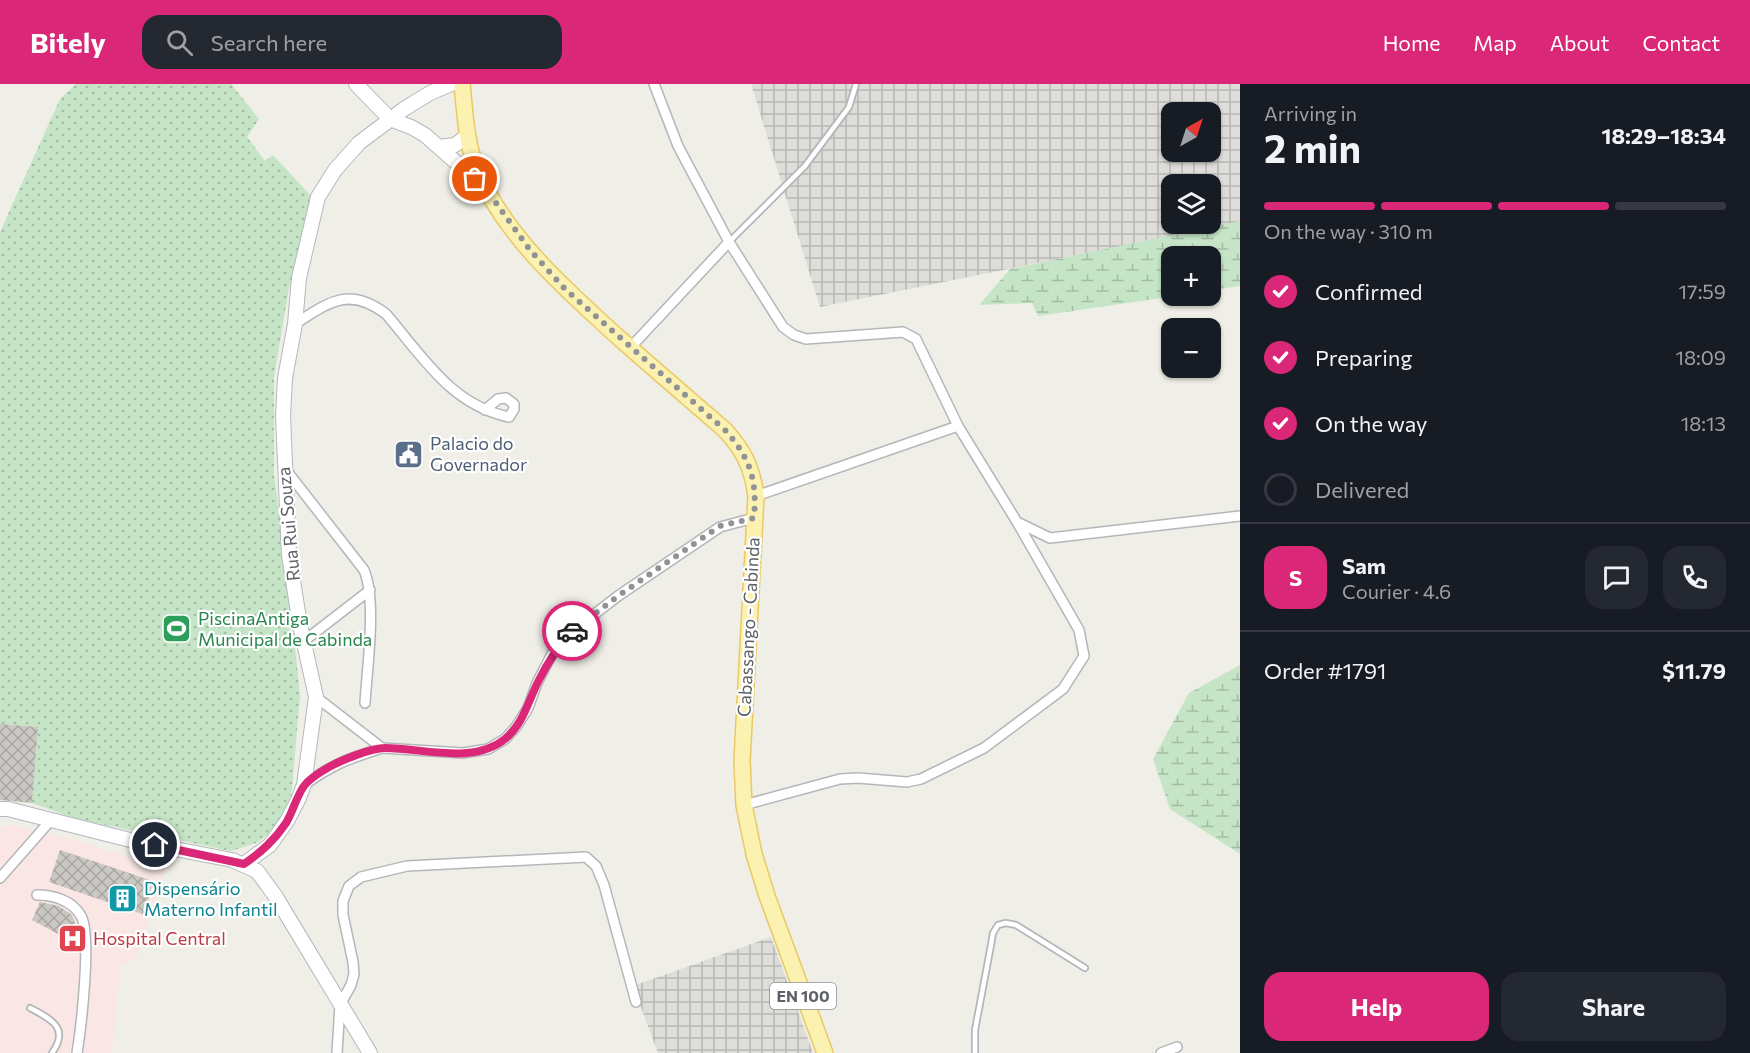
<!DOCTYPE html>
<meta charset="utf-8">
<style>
:root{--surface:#171b24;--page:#242831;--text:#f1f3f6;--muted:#9ea1a6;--line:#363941;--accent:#db2777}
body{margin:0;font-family:Commissioner,sans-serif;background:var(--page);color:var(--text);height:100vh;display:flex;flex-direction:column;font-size:22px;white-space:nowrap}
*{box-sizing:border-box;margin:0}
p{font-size:20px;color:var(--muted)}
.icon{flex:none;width:33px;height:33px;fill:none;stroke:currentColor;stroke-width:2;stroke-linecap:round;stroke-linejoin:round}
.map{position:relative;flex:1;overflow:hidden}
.sheet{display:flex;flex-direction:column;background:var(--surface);width:510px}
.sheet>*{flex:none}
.needle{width:39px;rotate:39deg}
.controls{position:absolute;left:1161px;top:18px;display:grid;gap:12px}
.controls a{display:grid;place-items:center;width:60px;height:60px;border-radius:12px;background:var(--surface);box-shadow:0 2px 4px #0004;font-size:30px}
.pin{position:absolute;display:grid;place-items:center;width:51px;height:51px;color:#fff;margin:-26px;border:3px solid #fff;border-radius:50%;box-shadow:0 2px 6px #0007}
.courier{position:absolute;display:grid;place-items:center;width:60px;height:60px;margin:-30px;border:4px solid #db2777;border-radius:50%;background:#fff;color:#222;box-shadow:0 2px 8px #0007}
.headline em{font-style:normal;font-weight:700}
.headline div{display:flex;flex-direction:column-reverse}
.headline{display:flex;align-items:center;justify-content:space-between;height:102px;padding:0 24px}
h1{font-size:39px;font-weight:700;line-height:45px}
.bar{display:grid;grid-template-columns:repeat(4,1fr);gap:9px 6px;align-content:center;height:72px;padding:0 24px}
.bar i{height:8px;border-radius:4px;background:var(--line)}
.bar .on{background:var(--accent)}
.bar p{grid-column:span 4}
.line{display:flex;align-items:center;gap:15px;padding:0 24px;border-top:2px solid var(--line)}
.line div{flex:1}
.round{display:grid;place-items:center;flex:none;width:63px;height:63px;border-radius:18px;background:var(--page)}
ol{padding:0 24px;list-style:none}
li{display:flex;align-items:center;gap:18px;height:66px}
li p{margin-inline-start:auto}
li .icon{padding:6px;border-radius:50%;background:var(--accent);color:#fff;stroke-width:4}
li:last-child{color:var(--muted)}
li i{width:33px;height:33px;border:3px solid var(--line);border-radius:50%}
.cta{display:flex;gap:12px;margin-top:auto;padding:12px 24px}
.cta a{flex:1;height:69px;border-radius:18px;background:var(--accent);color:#fff;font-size:24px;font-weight:700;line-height:69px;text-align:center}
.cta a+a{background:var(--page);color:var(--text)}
header{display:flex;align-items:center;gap:36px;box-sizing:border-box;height:84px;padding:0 30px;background:var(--accent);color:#fff}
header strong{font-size:28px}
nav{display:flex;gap:33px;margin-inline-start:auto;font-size:21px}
.search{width:420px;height:54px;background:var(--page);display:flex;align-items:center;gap:15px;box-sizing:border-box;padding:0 21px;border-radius:18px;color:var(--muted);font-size:22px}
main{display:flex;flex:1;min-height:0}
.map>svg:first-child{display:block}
.industrial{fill:url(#industrial-grid);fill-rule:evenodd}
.medical{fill:#fae7e5}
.wetland{fill:url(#wetland-marsh)}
.park{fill:url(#park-dots)}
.building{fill:url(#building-cross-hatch)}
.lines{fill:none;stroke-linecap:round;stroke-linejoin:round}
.lane-casing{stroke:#b4b6ba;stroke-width:8}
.street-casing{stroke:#b4b6ba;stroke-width:12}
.secondary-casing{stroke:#b5b8bd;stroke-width:16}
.primary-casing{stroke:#eac965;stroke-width:18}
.lane{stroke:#fff;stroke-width:4.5}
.street{stroke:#fff;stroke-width:9}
.secondary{stroke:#fff;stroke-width:14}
.primary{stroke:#fbf1b1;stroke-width:15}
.done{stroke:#919293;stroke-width:6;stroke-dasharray:0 10.8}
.route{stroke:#db2777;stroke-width:8}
.labels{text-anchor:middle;stroke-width:4.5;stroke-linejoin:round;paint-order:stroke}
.shield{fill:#fff;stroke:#8e9094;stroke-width:1.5}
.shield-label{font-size:16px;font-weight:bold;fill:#5e6166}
.service-label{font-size:18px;fill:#4e5e75;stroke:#fff;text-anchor:start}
.street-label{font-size:18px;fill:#5e6166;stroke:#fff}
.leisure-label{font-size:18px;fill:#27864d;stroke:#fff;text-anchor:start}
.culture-label{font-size:18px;fill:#0d838f;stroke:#fff;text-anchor:start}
.health-label{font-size:18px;fill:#be3a42;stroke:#fff;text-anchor:start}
</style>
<header>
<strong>Bitely</strong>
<div class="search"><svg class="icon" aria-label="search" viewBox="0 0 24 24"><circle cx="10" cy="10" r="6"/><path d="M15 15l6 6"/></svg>Search here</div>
<nav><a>Home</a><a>Map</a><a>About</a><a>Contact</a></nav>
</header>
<main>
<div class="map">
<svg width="1240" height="969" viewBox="0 0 1240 969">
<defs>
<pattern id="industrial-grid" width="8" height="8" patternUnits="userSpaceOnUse" patternTransform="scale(1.5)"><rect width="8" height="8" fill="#deddd9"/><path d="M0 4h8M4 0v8" fill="none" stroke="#b7b7b4"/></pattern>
<pattern id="wetland-marsh" width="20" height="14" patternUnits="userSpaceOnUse" patternTransform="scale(1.5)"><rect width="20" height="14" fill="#c5e5c6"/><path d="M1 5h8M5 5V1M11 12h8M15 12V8" fill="none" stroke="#a3bda5"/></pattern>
<pattern id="park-dots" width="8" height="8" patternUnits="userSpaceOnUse" patternTransform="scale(1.5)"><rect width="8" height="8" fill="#c5e5c6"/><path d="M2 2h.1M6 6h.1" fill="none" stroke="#a3bda5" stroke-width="1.8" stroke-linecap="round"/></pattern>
<pattern id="building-cross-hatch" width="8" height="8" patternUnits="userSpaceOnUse" patternTransform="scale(1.5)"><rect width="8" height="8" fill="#cbc8c4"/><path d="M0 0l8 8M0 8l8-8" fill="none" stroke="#a8a6a3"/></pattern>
</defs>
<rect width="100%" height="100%" fill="#efeee7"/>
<g class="industrial">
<path d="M751,0H1240V138L820,223ZM1172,28H1210V68H1172ZM1172,100H1210V140H1172Z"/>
<polygon points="771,853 813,969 658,969 633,902"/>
</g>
<polygon class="medical" points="13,741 64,753 165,784 137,874 120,882 112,969 0,969 0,744"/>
<g class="wetland">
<polygon points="1240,137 1240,202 1211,206 1210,172 1172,172 1172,212 1175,212 1038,232 1032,219 979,221 1010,185"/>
<polygon points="1240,581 1240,770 1170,725 1153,675 1189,609"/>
</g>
<polygon class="park" points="76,0 231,0 259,35 247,53 265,77 273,71 312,113 289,204 274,293 274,390 288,494 300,612 292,705 288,725 274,746 256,759 231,767 77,735 32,719 38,643 0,640 0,148 60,15"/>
<g class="building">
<polygon points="0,640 38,643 32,719 0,716"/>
<polygon points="60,766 153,797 145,831 49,798"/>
<polygon points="40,818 59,822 72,831 77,844 78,851 75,859 32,836"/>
</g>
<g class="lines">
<defs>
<g id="lane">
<polyline points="730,157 805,82 849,23 856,0"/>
<path d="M30,924C51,935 70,944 52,969"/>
<polyline points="975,969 975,946 991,861 993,849 998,841 1006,839 1016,841 1085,884"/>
</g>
<g id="street">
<polyline points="654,0 678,62 729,158 783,243 794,251 806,255 903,248 916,255 958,342 1017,438 1050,454 1240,432"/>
<path d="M295,240C329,218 349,202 386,230C423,273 451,321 509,333L514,325V320L506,314L498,315L485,326"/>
<polyline points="630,264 729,158"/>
<path d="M286,386L364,486C377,517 367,584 365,619"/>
<polyline points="756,412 958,342"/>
<polyline points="304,557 370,506"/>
<polyline points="316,613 382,664 463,669 488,665 505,655 516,643 528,624 537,599 553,568 574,546 618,512 720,443 754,434"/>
<path d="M304,701C333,680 348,675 382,664"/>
<polyline points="744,721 840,695 858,694 907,698 921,695 984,664 1063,605 1084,572 1079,546 1017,438"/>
<polyline points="0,794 51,736"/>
<path d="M37,811C53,811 72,816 81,832C92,851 81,944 77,969"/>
<polyline points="337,969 340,921 351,901 354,890 353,878 343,831 343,817 349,802 361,793 407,782 586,773 596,782 604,801 636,918"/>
<polyline points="1161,969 1177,963"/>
</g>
<g id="secondary">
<polyline points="356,0 390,35 411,43 425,51 484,103"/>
<polyline points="439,63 455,61 467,52"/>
<polyline points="0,725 8,725 134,757 232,776 257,787 276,813 370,969"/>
<polyline points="244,780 270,761 287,737 298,716 304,701 316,613 300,541 289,471 283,332 285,294 295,240 299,194 318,113 335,86 359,59 404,25 430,9 451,0"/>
</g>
<path id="primary" d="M462,0C465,29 466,59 477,86C504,151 566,206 618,253C653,284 689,315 725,346C744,367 752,383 756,412L742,677L744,721L754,770L767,812L825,969"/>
</defs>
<use href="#lane" class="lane-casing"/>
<use href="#street" class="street-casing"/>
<use href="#secondary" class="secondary-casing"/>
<use href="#primary" class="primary-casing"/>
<use href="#lane" class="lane"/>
<use href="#street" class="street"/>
<use href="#secondary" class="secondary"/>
<use href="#primary" class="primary"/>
</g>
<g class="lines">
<path class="done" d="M475,95L486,105L530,166L565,205L725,346C751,375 757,396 754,434L720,442L618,512L572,547"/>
<path class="route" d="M155,761L244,780C261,768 274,757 286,739C293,728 296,713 304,702C309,695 322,687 329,683C342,676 371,664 385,664C423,664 473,681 505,655C524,639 528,617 539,596C549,576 558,563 572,547"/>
</g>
<defs>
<symbol id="civic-square" viewBox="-11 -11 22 22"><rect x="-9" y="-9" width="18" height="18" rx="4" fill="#5c6f8a" stroke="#fff"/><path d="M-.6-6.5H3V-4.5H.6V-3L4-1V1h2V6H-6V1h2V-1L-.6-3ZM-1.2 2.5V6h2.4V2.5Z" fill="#fff"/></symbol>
<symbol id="stadium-square" viewBox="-11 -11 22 22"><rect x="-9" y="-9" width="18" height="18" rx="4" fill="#2e9e5b" stroke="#fff"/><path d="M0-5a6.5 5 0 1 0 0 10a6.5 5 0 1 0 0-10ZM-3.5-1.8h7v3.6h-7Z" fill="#fff"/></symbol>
<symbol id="building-square" viewBox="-11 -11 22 22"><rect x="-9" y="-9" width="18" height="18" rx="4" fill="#0f9aa8" stroke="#fff"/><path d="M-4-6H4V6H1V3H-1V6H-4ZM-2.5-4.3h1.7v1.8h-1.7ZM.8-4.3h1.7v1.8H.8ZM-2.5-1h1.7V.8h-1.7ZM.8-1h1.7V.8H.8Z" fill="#fff"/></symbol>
<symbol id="hospital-square" viewBox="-11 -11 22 22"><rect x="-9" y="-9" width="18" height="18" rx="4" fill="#e0444e" stroke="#fff"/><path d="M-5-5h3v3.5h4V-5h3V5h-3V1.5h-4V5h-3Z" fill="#fff"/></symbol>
</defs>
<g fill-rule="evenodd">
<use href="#civic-square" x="392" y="354" width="33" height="33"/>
<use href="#stadium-square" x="160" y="528" width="33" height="33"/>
<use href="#building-square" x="106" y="798" width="33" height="33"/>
<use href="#hospital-square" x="56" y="838" width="33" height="33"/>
</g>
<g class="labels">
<rect class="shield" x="770" y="899" width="66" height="26" rx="4.5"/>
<g class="shield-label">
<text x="803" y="918">EN 100</text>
</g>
<g class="service-label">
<text x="430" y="366">Palacio do<tspan x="430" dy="21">Governador</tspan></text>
</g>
<g class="street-label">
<text transform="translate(289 440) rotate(-95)" y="6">Rua Rui Souza</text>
<text transform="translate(749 543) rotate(-87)" y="6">Cabassango - Cabinda</text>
</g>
<g class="leisure-label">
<text x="198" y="541">PiscinaAntiga<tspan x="198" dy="21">Municipal de Cabinda</tspan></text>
</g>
<g class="culture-label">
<text x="144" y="811">Dispensário<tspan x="144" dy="21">Materno Infantil</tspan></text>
</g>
<g class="health-label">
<text x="93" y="861">Hospital Central</text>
</g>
</g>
</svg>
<div class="controls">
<a><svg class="needle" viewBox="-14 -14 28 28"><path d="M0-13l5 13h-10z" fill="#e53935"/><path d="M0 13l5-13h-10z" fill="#9ea1a6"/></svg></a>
<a><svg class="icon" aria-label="layers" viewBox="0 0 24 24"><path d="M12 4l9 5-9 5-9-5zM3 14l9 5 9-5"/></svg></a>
<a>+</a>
<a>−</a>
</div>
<div class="pin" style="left:475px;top:95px;background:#ea580c"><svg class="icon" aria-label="bag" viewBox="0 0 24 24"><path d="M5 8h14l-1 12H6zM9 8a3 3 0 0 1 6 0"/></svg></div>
<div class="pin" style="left:155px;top:761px;background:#1f2937"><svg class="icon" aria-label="home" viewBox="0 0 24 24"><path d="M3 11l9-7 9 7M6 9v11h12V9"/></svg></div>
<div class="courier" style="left:572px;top:547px"><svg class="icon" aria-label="car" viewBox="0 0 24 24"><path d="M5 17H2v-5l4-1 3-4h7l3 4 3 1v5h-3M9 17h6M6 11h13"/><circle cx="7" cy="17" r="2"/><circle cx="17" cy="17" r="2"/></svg></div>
</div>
<section class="sheet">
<div class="headline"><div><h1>2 min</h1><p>Arriving in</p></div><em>18:29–18:34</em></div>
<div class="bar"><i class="on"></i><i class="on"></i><i class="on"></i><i></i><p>On the way · 310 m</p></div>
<ol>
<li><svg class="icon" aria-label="check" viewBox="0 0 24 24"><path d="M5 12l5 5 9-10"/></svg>Confirmed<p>17:59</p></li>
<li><svg class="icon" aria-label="check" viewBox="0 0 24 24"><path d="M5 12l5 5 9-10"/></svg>Preparing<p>18:09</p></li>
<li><svg class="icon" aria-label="check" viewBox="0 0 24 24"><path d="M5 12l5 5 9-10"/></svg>On the way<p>18:13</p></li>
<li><i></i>Delivered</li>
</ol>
<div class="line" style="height:108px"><b class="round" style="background:var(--accent);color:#fff">S</b><div><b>Sam</b><p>Courier · 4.6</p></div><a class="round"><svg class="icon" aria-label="chat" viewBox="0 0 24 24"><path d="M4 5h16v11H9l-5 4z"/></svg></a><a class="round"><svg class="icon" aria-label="phone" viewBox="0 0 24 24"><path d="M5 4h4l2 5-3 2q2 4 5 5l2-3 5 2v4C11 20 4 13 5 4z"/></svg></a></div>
<div class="line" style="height:78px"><div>Order #1791</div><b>$11.79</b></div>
<div class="cta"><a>Help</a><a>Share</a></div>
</section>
</main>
